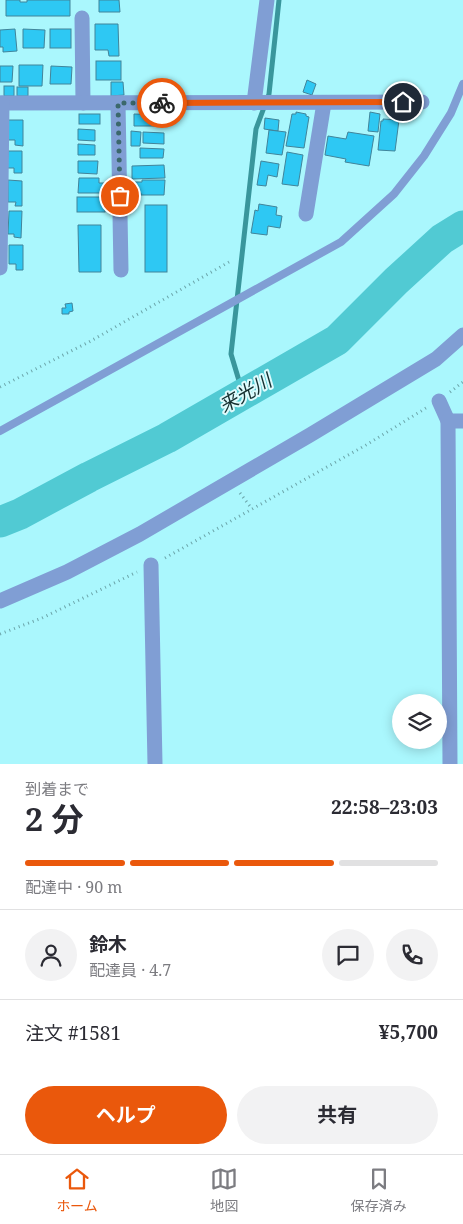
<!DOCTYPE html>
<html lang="ja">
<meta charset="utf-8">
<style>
:root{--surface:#fff;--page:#f2f2f3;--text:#2b2b33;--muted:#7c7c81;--line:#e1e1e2;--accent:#ea580c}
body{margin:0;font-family:"Noto Serif","Noto Sans JP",serif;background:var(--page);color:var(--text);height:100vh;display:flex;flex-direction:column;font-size:19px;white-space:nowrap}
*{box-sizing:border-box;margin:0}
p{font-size:16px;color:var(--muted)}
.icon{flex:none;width:28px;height:28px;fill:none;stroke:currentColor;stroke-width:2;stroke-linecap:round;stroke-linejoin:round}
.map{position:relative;height:764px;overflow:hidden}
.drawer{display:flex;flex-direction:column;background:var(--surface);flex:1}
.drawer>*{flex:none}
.fabs{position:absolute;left:392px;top:694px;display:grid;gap:10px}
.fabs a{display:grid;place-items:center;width:55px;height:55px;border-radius:50%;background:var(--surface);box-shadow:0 2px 12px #0003;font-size:25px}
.pin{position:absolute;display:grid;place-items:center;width:42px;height:42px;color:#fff;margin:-21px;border:2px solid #fff;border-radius:50%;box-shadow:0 1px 5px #0007}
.courier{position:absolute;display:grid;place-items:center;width:50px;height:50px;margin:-25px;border:4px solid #ea580c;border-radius:50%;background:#fff;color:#222;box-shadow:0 1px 6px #0007}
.summary em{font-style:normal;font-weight:700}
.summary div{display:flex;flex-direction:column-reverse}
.summary{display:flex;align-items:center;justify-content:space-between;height:85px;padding:0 25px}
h1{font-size:32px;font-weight:700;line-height:38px}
.bar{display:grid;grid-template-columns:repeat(4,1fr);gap:8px 5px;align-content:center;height:60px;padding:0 25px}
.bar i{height:6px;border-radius:4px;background:var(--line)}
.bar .active{background:var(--accent)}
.bar p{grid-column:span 4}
.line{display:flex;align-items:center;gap:12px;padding:0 25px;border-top:1px solid var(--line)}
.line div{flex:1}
.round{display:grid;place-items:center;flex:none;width:52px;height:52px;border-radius:26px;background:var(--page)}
.primary-button{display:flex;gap:10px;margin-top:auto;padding:10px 25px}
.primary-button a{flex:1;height:58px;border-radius:30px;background:var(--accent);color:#fff;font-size:20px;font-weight:700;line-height:58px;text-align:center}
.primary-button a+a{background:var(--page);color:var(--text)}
.dock{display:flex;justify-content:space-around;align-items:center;height:70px;border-top:1px solid var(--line);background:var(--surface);font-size:14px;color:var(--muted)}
.dock a{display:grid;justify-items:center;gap:2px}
.dock .active{color:var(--accent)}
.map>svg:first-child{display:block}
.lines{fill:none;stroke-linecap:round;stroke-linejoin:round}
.stream{stroke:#39969c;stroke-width:5}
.river{stroke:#51cad3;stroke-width:31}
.building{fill:#2ec8f3;stroke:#41849a}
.path{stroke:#6ba5aa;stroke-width:3;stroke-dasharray:1 4;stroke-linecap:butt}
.lane{stroke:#809ed4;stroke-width:8}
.street{stroke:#809ed4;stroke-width:15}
.done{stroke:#3b686b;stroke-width:5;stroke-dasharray:0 9}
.route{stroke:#ea580c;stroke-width:6}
.labels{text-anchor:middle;stroke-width:4;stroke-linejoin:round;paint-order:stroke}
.water-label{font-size:19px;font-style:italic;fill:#152f31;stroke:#defbfd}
</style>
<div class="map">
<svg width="463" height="764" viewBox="0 0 463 764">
<rect width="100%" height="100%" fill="#aaf7fd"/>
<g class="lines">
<polyline class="stream" points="243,394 231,354 256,129 269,94 279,0"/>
<polyline class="river" points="0,522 20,514 89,477 167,438 337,340 396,281 442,239 463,226"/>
</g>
<g class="building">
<polygon points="6,0 20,0 20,2 27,2 27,0 70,0 70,16 6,16"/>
<polygon points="99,0 119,0 120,12 99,12"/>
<polygon points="95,24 118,24 119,56 109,56 108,50 95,50"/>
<polygon points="15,29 17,51 3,52 3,47 0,47 0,30"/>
<polygon points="23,29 45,30 44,48 23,48"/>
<rect x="50" y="29" width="21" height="19"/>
<rect x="96" y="61" width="25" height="19"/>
<polygon points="19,65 43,65 42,86 19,86"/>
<polygon points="0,66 13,66 12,82 0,82"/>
<polygon points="51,66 72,67 71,84 50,84"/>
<polygon points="307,80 316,84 312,95 303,92"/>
<polygon points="111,82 123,82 124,95 111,96"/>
<rect x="4" y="86" width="10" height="10"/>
<rect x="17" y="87" width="11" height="9"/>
<polygon points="296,112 306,114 306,116 309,117 304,148 286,146 292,114 296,114"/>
<polygon points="370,112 380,114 378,132 368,131"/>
<rect x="79" y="114" width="21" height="10"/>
<polygon points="134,114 164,115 164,126 134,126"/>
<polygon points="265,118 279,120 278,131 264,129"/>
<polygon points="383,119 399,120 395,151 378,150 381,121 383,121"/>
<polygon points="8,120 23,120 23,146 15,145 15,140 8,140"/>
<polygon points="78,129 95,130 95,141 78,140"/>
<polygon points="269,130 286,132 282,155 266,153"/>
<polygon points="131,131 141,132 140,146 131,146"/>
<polygon points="143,132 164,133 164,144 143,143"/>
<polygon points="348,132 374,136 369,166 345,162 346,159 325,155 328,136 346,139"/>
<polygon points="78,144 95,145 95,155 78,155"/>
<polygon points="140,148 164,149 163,158 140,158"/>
<polygon points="8,151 22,151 22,173 14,173 14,168 7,168"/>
<polygon points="287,152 303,155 298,186 282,184"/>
<polygon points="78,161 98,161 97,174 78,173"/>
<polygon points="261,161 279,164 277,177 268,175 266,186 257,185"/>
<polygon points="164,165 165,178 132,179 132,166"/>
<polygon points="79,178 99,178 99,183 107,183 107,193 78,193"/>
<polygon points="8,180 22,181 22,206 15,206 16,202 8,202"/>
<polygon points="142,180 165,180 164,195 141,195 141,193 133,193 133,182 142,182"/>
<rect x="77" y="197" width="28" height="15"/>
<polygon points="259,204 277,207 276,215 282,216 280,228 268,226 267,235 251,233 255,210 258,211"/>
<rect x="145" y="205" width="22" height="67"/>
<polygon points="9,211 22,211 21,238 14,237 14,234 8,234"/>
<polygon points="78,225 101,225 101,272 79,272"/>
<polygon points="9,245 23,245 23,270 16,270 16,264 9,264"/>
<polygon points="72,303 73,311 69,312 69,314 62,314 62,308 66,308 65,304"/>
</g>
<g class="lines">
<g class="path">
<polyline points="0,387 89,342 229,262"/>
<polyline points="450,392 463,382"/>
<polyline points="240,493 252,509"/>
<polyline points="165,558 366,445 426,408"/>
<polyline points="0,634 42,618 137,572"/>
</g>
<polyline class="lane" points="0,431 341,242 394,194 424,156 451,113 463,84"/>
<g class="street">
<polyline points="82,18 83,103"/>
<polyline points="0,103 422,102"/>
<polyline points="118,103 121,270"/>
<polyline points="254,103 267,0"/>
<polyline points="306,214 324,103"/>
<polyline points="0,268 2,103"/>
<polyline points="439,401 448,421"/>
<polyline points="151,565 155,764"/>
<polyline points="0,601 67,572 140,534 310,435 436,359 463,335"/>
<polyline points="450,764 448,421 463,421"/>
</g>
</g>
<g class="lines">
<polyline class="done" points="120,196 118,103 162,103"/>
<polyline class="route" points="162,103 403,102"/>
</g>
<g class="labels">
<g class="water-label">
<text transform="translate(245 393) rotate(-30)" y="7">来光川</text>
</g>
</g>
</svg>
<div class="fabs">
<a><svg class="icon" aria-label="layers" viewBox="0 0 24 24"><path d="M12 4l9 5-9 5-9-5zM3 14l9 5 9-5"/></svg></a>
</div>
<div class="pin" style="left:120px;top:196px;background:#ea580c"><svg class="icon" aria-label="bag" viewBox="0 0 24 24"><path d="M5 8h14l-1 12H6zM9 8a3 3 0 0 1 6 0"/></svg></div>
<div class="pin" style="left:403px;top:102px;background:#1f2937"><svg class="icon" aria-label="home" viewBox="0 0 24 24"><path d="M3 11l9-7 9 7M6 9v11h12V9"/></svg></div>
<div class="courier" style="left:162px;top:103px"><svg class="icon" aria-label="bike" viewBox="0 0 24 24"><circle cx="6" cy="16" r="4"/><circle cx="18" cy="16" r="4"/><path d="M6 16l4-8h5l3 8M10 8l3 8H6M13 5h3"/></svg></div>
</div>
<section class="drawer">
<div class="summary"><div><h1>2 分</h1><p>到着まで</p></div><em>22:58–23:03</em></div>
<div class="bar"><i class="active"></i><i class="active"></i><i class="active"></i><i></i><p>配達中 · 90 m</p></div>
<div class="line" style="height:90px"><a class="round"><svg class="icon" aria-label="person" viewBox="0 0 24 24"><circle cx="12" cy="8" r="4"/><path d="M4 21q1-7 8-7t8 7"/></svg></a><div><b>鈴木</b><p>配達員 · 4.7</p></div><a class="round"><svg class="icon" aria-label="chat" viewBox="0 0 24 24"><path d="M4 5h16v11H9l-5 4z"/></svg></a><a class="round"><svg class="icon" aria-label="phone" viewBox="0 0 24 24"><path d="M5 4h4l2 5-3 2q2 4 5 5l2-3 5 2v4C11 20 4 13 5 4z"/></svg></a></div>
<div class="line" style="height:65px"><div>注文 #1581</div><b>¥5,700</b></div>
<div class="primary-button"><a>ヘルプ</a><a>共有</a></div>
</section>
<nav class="dock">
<a class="active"><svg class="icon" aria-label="home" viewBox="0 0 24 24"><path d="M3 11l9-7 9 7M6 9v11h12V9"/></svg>ホーム</a>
<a><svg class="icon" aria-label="map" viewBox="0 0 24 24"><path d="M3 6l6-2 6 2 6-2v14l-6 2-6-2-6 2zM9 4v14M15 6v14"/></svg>地図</a>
<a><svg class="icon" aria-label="saved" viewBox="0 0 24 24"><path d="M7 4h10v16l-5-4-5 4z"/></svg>保存済み</a>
</nav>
